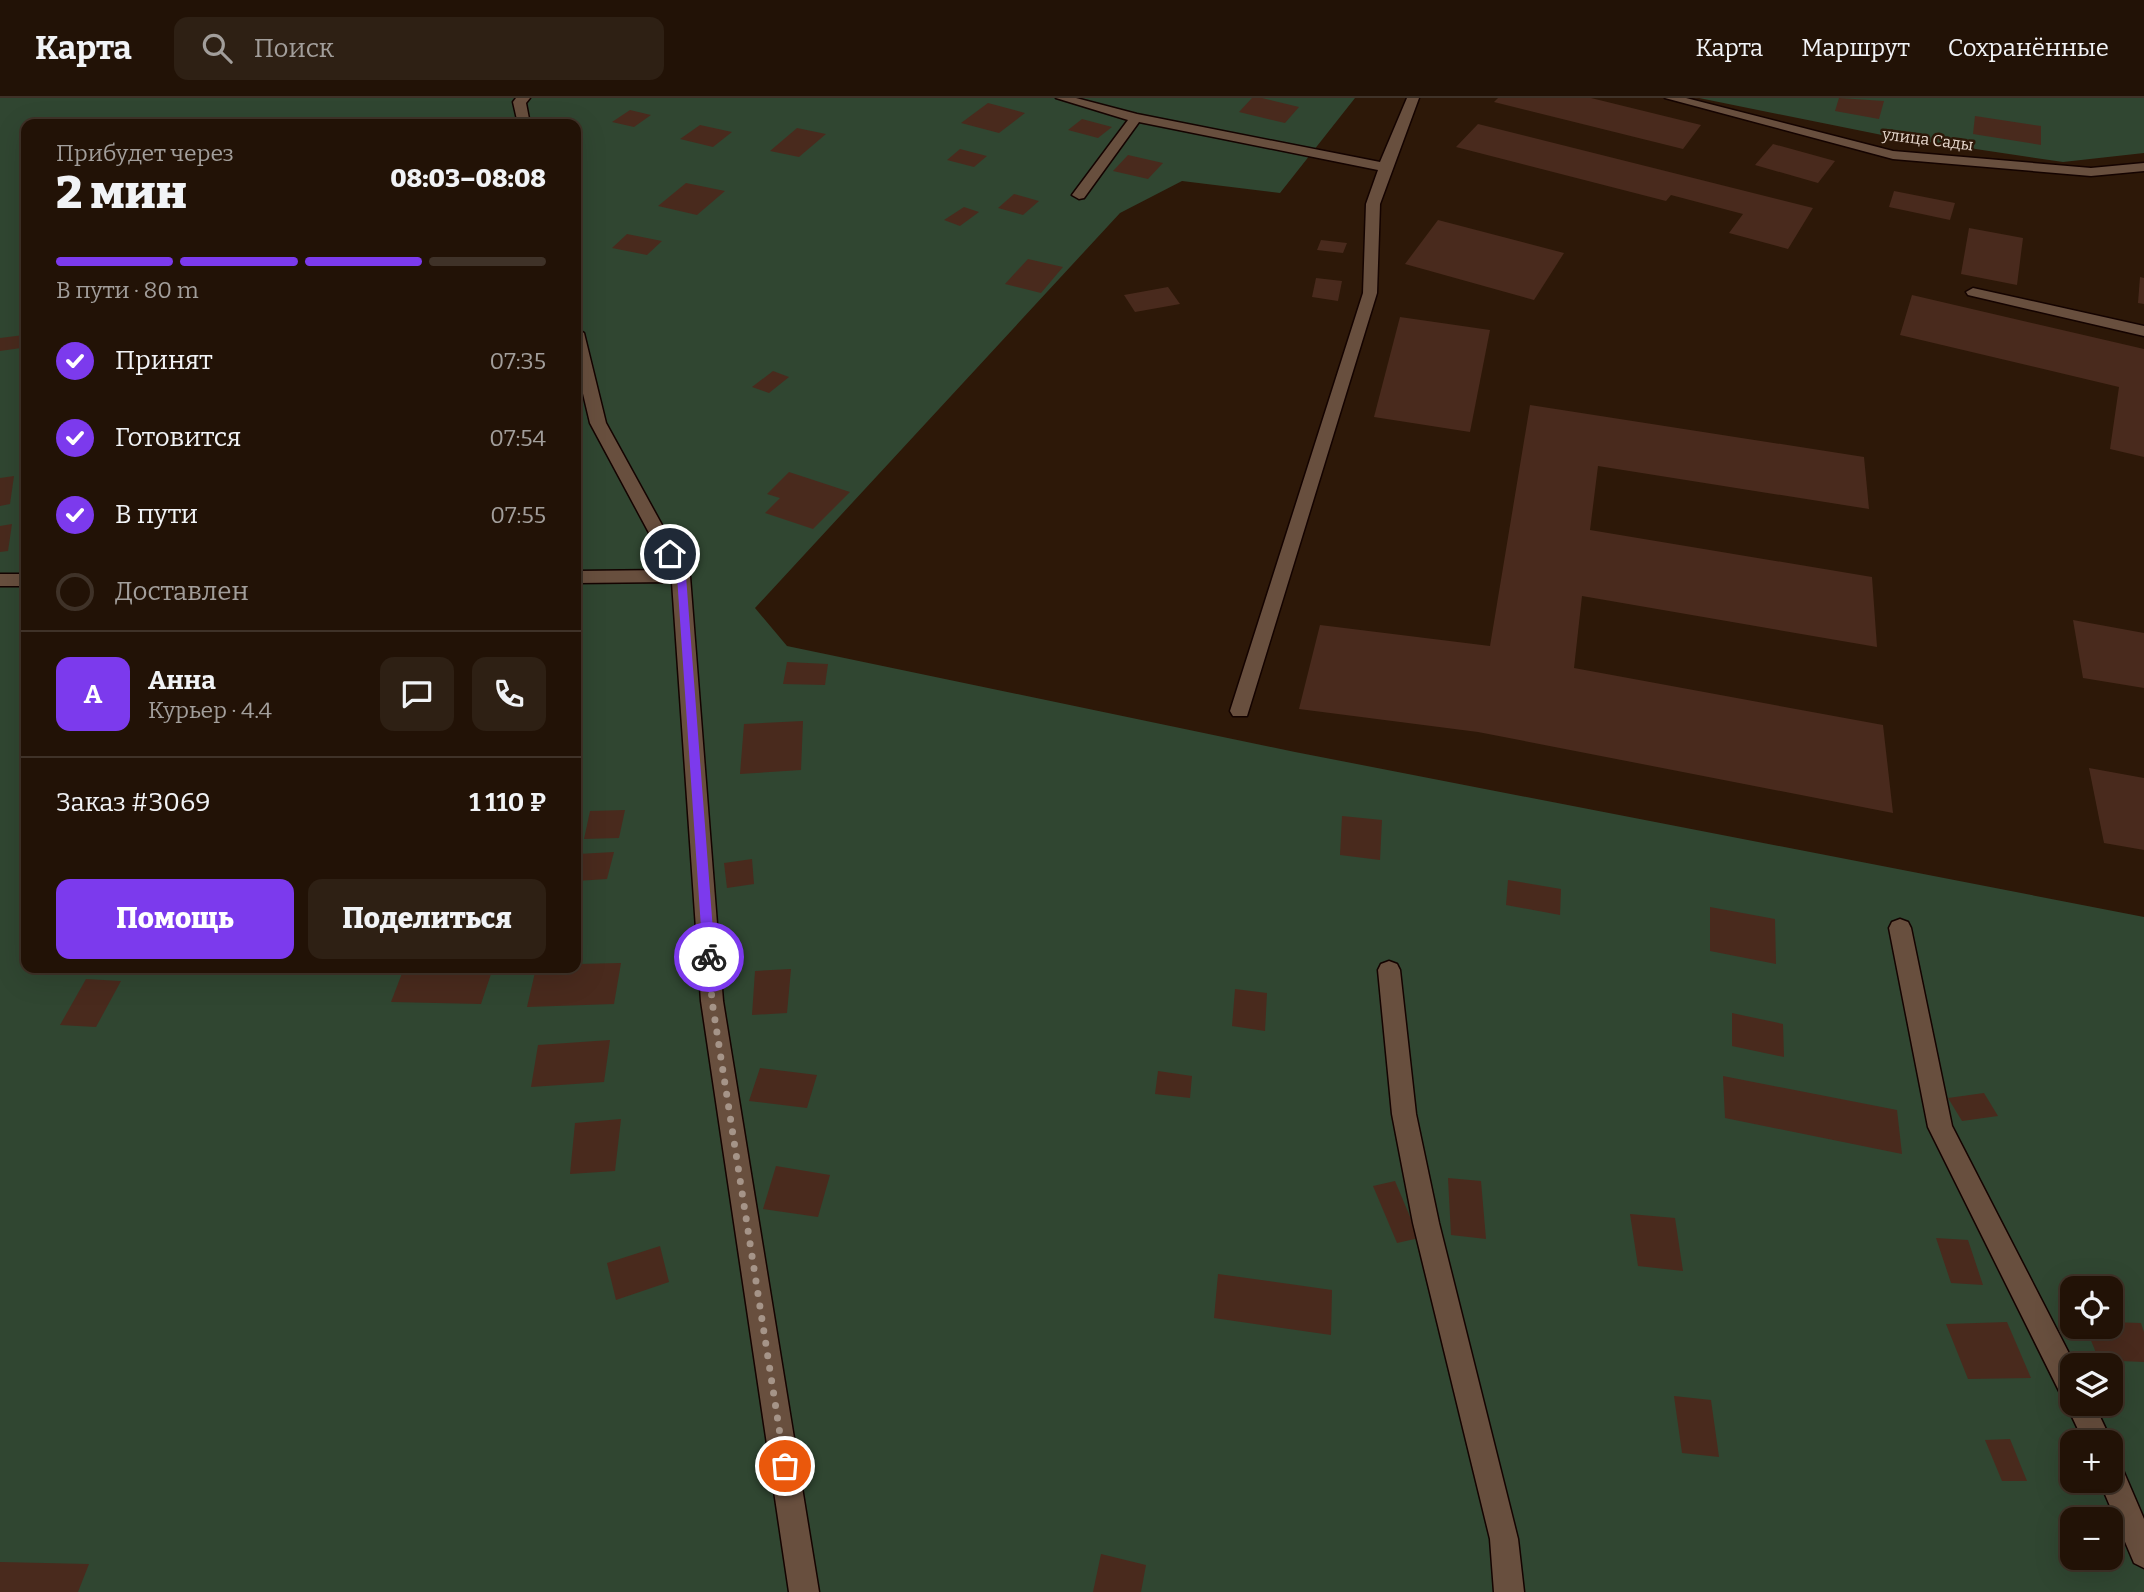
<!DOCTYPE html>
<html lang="ru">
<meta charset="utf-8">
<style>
:root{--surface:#221206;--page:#2e2014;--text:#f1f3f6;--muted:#a29e9b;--line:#3f3228;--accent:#7c3aed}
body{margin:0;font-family:Bitter,serif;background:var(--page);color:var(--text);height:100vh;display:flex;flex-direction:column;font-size:26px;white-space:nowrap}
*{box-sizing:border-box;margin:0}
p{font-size:23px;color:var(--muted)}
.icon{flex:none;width:38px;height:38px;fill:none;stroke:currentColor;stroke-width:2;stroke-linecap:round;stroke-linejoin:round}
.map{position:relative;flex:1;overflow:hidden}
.drawer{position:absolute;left:21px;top:21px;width:560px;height:854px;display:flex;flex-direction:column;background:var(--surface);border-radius:14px;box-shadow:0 7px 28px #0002,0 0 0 2px var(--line)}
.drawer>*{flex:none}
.tools{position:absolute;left:2060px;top:1178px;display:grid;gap:14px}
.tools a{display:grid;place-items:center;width:63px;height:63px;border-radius:14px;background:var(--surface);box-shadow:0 7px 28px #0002,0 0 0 2px var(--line);font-size:35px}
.pin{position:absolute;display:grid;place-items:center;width:60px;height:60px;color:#fff;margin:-30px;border:4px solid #fff;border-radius:50%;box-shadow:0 2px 7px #0007}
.courier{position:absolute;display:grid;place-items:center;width:70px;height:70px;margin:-35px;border:5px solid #7c3aed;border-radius:50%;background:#fff;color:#222;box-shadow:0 2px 9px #0007}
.headline em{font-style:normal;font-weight:800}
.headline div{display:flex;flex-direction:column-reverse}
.headline{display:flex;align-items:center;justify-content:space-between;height:119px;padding:0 35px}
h1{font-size:46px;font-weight:800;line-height:52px}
.bar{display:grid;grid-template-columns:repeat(4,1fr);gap:10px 7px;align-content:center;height:84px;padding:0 35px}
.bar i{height:9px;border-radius:5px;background:var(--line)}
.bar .current{background:var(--accent)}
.bar p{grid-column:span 4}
.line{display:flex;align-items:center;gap:18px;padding:0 35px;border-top:2px solid var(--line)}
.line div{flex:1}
.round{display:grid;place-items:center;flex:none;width:74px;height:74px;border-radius:14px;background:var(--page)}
ol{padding:0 35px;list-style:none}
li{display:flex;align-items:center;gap:21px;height:77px}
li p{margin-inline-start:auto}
li .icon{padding:7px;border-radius:50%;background:var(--accent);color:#fff;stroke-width:4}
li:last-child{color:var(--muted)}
li i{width:38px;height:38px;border:4px solid var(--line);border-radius:50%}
.action{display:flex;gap:14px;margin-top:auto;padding:14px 35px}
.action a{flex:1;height:80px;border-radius:14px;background:var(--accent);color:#fff;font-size:28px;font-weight:800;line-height:80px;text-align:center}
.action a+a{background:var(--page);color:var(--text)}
header{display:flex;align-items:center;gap:42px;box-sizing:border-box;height:98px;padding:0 35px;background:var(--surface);border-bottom:2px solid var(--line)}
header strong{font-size:33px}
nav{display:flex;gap:38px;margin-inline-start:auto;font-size:24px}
.search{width:490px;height:63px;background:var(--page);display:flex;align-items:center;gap:18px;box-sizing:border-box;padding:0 24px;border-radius:14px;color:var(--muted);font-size:26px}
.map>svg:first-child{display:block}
.green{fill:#304631;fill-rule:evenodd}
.building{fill:#492a1d}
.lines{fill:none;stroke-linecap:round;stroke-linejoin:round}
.minor-casing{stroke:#140300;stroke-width:3}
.minor{fill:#684f3e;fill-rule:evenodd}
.route{fill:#7c3aed}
.done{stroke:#a59488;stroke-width:7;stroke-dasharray:0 12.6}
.labels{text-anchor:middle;stroke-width:5;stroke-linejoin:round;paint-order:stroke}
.far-street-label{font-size:16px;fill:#e6d7cd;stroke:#2d1808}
</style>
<header>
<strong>Карта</strong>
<div class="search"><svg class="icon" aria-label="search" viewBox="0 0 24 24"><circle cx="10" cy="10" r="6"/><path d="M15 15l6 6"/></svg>Поиск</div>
<nav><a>Карта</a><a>Маршрут</a><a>Сохранённые</a></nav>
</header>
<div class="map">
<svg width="2144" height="1494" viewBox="0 0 2144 1494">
<rect width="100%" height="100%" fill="#2d1808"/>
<g class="green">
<path d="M0,0H1355L1280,95L1182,83L1120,115L755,510L787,548L1295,654L2144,819V1494H0ZM26,26H576V870H26ZM2072,1190H2110V1228H2072ZM2072,1267H2110V1306H2072ZM2072,1344H2110V1382H2072ZM2072,1421H2110V1460H2072Z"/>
<polygon points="1699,0 2144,0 2144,55 2063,64 1882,37"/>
</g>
<g class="building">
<polygon points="1252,0 1262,0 1299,9 1285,25 1239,14"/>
<polygon points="1498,0 1591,0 1701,27 1683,51 1494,4"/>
<polygon points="1839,0 1884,3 1879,21 1835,13"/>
<polygon points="988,5 1025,15 999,35 961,25"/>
<polygon points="630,12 651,17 634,29 612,24"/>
<polygon points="1975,18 2041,28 2041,47 1973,36"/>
<polygon points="1082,21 1112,29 1098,40 1068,32"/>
<polygon points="1478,26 1813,110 1788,151 1729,135 1743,116 1671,97 1666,103 1456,49"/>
<polygon points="700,27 732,34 713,49 680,41"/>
<polygon points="797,30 826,36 799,59 770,53"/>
<polygon points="1773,46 1835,63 1818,85 1755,67"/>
<polygon points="960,51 987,58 974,69 947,62"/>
<polygon points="1128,57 1163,65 1148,81 1113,73"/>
<polygon points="686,85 725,93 697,117 658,108"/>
<polygon points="1894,93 1955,105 1950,122 1889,109"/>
<polygon points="1014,96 1039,103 1023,117 998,110"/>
<polygon points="964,109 979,114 960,128 944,122"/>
<polygon points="1438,122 1564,155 1534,202 1405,166"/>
<polygon points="1969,130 2023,140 2017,187 1961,176"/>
<polygon points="627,136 662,143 647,157 612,150"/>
<polygon points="1321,142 1347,145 1343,155 1317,152"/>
<polygon points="1028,161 1063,169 1041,195 1005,186"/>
<polygon points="2140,179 2144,180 2144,206 2138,205"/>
<polygon points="1316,180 1342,183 1338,203 1312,199"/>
<polygon points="1168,189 1180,206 1135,214 1124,197"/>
<polygon points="1912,197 2144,251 2144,359 2110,351 2119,289 1900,237"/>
<polygon points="1400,219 1490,232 1470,334 1374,319"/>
<polygon points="24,237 21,250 0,253 0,240"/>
<polygon points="773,273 789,279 769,295 752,289"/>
<polygon points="1530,307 1864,359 1869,411 1598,368 1590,432 1872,479 1877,549 1582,498 1574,570 1883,627 1893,715 1478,634 1299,611 1320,527 1490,548"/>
<polygon points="789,374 850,394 813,431 765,415 780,400 767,396"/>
<polygon points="14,378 10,406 0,408 0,380"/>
<polygon points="12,426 8,453 0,454 0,428"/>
<polygon points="2073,522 2144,535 2144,590 2083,580"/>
<polygon points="787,564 828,566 825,587 783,586"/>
<polygon points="803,623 801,672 740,676 744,626"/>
<polygon points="2089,670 2144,680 2144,752 2104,745"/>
<polygon points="625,712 619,740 584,741 590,713"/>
<polygon points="1342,718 1382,722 1380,762 1340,757"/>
<polygon points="614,754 607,781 576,783 578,756"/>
<polygon points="752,761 754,786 727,790 724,765"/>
<polygon points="1508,782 1561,791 1560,817 1506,807"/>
<polygon points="1710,809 1775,821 1776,866 1710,853"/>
<polygon points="621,865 614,906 527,909 536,870 576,870 576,866"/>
<polygon points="404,870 493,870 481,906 391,904"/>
<polygon points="791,871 787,915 752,917 755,873"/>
<polygon points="86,881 121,883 96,929 60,927"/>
<polygon points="1235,891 1267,895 1265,933 1232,928"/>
<polygon points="1732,915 1783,926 1784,959 1732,948"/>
<polygon points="610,942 604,984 531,989 538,947"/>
<polygon points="760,970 817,977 807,1010 749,1003"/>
<polygon points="1158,973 1192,978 1190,1000 1155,996"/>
<polygon points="1723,978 1897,1012 1902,1056 1725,1020"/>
<polygon points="1984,995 1998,1018 1962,1023 1948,1000"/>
<polygon points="621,1021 615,1073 570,1076 575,1025"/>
<polygon points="776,1068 830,1077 818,1119 763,1111"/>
<polygon points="1448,1080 1481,1083 1486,1141 1451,1137"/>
<polygon points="1395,1083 1419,1140 1397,1145 1373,1088"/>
<polygon points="1630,1116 1675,1120 1683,1173 1638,1168"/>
<polygon points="1936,1140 1968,1142 1983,1187 1951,1185"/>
<polygon points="660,1148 669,1184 616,1202 607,1165"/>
<polygon points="1218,1176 1332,1192 1331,1237 1214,1220"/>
<polygon points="2007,1224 2031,1280 1968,1281 1946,1226"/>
<polygon points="2110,1224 2141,1225 2144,1234 2144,1264 2099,1262 2085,1228 2110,1228"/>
<polygon points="1674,1298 1711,1302 1719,1359 1682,1355"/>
<polygon points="2010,1341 2027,1383 2002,1383 1985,1342"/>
<polygon points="1101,1456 1146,1467 1141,1494 1093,1494"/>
<polygon points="0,1464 89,1466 78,1494 0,1494"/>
</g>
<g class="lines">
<defs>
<g id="minor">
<polygon points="516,0 530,0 526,5 530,26 518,26 513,4"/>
<polygon points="1056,0 1076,0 1137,16 1380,64 1407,0 1419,0 1380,106 1377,195 1247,618 1233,618 1230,613 1363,195 1366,106 1378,72 1139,24 1084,100 1079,101 1072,97 1128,22"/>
<polygon points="1665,0 1686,0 1893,53 2091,70 2144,65 2144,73 2091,78 1893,61"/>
<polygon points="1973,190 2144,228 2144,238 1968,197 1966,194"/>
<polygon points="576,230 584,235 606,325 690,478 723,903 819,1494 789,1494 701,903 672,484 576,485 576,473 669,472 590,325 576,266"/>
<rect x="0" y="476" width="26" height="12"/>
<polygon points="1900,821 1908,824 1911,830 1952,1028 2075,1267 2072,1267 2072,1306 2094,1306 2112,1344 2110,1347 2110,1344 2084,1344 2066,1306 2068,1302 2062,1299 1928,1029 1889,830 1892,824"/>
<polygon points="1389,863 1397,866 1400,872 1416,1016 1439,1125 1518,1441 1524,1494 1494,1494 1490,1441 1413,1125 1392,1016 1378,872 1381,866"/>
<polygon points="2110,1361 2120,1365 2144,1421 2144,1470 2134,1465 2099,1382 2110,1382"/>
</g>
</defs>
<use href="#minor" class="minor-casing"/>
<use href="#minor" class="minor"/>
</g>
<polygon class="route" points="666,454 673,454 686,478 715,859 709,864 703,859 677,478 665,456"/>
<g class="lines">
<polyline class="done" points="709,859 712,903 785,1368"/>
</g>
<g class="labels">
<g class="far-street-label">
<text transform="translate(1928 41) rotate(7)" y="6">улица Сады</text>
</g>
</g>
</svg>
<div class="tools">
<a><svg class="icon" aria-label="locate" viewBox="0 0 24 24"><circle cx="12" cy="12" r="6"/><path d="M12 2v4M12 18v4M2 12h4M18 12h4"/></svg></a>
<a><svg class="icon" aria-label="layers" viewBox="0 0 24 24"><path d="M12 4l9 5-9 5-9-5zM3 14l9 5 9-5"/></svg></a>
<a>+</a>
<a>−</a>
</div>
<div class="pin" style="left:785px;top:1368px;background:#ea580c"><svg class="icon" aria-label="bag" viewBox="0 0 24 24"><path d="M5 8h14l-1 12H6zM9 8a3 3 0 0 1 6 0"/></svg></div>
<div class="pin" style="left:670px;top:456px;background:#1f2937"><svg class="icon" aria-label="home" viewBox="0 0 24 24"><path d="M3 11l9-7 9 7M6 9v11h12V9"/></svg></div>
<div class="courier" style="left:709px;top:859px"><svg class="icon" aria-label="bike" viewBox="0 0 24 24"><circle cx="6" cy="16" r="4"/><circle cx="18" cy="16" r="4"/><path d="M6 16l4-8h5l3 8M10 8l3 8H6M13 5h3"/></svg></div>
<section class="drawer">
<div class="headline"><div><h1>2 мин</h1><p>Прибудет через</p></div><em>08:03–08:08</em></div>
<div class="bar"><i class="current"></i><i class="current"></i><i class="current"></i><i></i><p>В пути · 80 m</p></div>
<ol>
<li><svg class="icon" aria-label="check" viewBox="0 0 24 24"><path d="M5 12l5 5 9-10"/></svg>Принят<p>07:35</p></li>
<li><svg class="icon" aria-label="check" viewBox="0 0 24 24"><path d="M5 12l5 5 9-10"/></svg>Готовится<p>07:54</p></li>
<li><svg class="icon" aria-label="check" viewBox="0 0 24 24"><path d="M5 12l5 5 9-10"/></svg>В пути<p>07:55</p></li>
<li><i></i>Доставлен</li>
</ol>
<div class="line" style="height:126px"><b class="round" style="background:var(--accent);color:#fff">А</b><div><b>Анна</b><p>Курьер · 4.4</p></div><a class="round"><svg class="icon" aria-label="chat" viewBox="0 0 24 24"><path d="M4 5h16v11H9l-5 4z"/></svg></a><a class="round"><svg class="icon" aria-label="phone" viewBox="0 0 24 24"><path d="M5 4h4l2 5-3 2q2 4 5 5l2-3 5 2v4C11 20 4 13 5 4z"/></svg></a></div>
<div class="line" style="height:91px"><div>Заказ #3069</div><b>1 110 ₽</b></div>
<div class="action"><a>Помощь</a><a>Поделиться</a></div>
</section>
</div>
